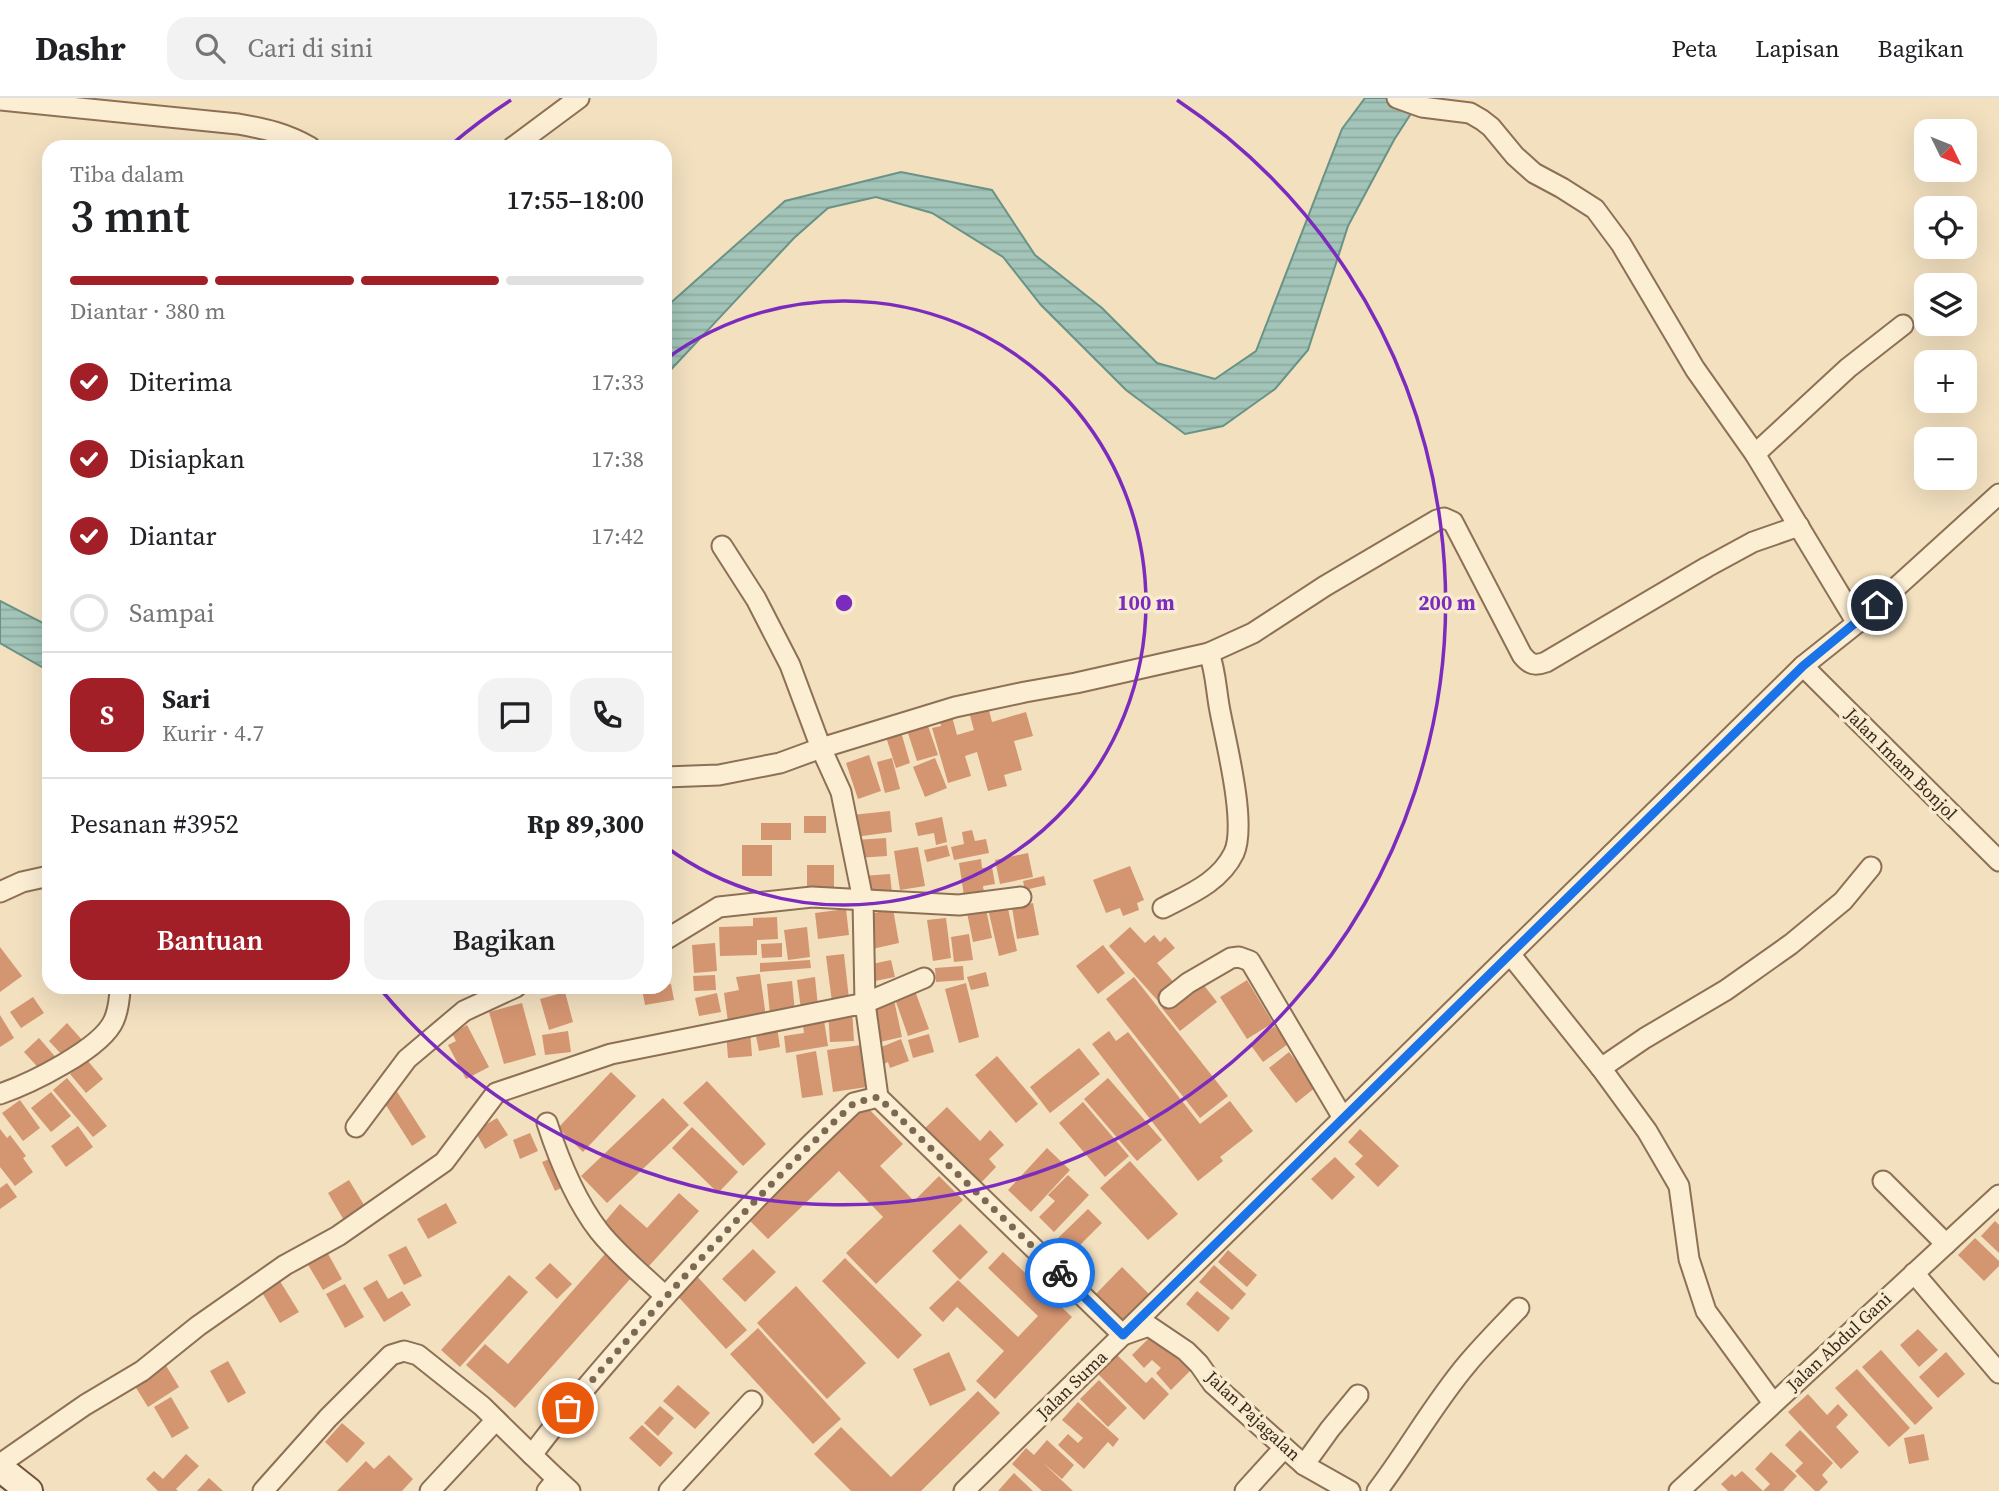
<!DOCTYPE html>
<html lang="id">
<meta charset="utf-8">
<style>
:root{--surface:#fff;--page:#f2f2f2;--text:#202124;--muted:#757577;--line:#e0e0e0;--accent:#a21f27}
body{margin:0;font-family:"Source Serif 4",serif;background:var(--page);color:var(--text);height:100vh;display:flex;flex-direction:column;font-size:26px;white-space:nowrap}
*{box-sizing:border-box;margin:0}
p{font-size:23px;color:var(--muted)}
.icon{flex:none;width:38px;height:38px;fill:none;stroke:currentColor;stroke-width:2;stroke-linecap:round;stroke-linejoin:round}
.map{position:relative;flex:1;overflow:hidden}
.drawer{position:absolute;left:42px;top:42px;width:630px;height:854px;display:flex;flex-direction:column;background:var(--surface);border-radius:21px;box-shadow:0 7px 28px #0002}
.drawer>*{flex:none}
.needle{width:46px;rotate:133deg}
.buttons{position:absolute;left:1914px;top:21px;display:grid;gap:14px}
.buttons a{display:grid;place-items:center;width:63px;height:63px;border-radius:14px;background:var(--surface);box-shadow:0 7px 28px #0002;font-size:35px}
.pin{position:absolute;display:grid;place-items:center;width:60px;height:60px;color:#fff;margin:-30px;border:4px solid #fff;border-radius:50%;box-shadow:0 2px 7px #0007}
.courier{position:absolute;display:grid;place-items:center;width:70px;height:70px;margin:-35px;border:5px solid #1a73e8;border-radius:50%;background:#fff;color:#222;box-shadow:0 2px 9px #0007}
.summary em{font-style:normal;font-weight:600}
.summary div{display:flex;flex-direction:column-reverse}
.summary{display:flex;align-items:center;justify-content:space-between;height:119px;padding:0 28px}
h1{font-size:46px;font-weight:600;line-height:52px}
.bar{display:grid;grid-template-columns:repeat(4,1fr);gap:10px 7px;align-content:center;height:84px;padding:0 28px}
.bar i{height:9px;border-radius:5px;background:var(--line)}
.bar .on{background:var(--accent)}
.bar p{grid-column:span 4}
.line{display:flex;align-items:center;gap:18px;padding:0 28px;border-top:2px solid var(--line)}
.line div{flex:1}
.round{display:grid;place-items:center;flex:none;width:74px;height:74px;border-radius:21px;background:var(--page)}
ol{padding:0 28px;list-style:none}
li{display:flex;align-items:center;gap:21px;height:77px}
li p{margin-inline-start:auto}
li .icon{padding:7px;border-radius:50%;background:var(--accent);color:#fff;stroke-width:4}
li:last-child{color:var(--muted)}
li i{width:38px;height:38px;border:4px solid var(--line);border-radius:50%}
.action{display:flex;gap:14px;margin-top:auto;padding:14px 28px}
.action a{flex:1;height:80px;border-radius:21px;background:var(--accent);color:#fff;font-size:28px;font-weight:600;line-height:80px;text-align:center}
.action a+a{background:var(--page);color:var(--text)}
header{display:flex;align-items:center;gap:42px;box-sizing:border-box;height:98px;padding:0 35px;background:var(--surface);border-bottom:2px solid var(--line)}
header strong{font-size:33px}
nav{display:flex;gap:38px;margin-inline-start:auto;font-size:24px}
.search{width:490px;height:63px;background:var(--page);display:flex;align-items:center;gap:18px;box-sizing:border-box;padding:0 24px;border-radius:21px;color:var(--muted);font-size:26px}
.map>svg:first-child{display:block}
.water{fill:url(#water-rules);stroke:#699386;stroke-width:2}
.building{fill:#d49571}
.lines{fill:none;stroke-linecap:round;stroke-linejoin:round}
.street-casing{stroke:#8d7055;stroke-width:23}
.secondary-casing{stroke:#6f5139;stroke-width:30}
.street{stroke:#fceed3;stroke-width:19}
.secondary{stroke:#fceed3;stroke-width:26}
.done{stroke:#7b6954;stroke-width:7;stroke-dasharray:0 12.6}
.route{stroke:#1a73e8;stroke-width:9}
.ring{fill:none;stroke:#7b2cbf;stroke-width:3.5}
.labels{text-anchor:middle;stroke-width:7;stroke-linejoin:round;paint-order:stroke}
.street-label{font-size:18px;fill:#3b291b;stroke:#f9ebcf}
.centre{fill:#7b2cbf;stroke:#f9ebcf;stroke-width:3.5}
.ring-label{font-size:21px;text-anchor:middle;font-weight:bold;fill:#7b2cbf;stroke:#f9ebcf;stroke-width:7;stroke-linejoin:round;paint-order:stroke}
</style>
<header>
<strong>Dashr</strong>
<div class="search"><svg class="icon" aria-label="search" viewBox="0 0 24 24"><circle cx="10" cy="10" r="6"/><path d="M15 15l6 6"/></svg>Cari di sini</div>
<nav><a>Peta</a><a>Lapisan</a><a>Bagikan</a></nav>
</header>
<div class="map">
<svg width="1999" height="1393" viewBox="0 0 1999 1393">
<defs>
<pattern id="water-rules" width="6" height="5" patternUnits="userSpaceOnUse" patternTransform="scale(1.75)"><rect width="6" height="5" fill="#a3c4b8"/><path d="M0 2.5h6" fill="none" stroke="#8da89e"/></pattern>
</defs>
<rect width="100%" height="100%" fill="#f2e0bf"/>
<g class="water">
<polygon points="1365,0 1421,0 1394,42 1348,128 1308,252 1275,291 1223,328 1185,336 1126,292 1041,207 1003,159 932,115 876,99 828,110 794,140 665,278 665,210 785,103 901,74 992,92 1035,157 1102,210 1157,265 1215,281 1256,253 1342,31"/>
<polygon points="0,503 49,528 49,573 0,545"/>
</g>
<g class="building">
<polygon points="988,609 992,624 1026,614 1033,638 1014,643 1022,672 1004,677 1007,688 988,693 977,654 965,658 971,678 948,685 932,630 941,628 939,618 951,615 957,637 974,632 969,614"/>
<polygon points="927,625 938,657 917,663 907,632"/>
<polygon points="901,634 910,665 896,670 886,639"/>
<polygon points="869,657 881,693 858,701 846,665"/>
<polygon points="892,660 900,691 885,695 877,664"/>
<polygon points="935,660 947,690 925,699 913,669"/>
<polygon points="890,713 892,734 855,739 852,717"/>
<rect x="804" y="718" width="22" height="17"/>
<polygon points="942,719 947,744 936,747 934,735 918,738 915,725"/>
<rect x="761" y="725" width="30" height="17"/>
<polygon points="972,732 975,743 986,741 989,755 954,762 951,749 964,746 962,734"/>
<polygon points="886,740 887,758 856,760 855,742"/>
<rect x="742" y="747" width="30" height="31"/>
<polygon points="947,747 950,758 927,764 924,752"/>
<polygon points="918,749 925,788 900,792 894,753"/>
<polygon points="1028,755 1033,779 1000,786 995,762"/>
<polygon points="981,761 982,770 992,769 995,786 983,788 985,800 965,804 959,765"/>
<polygon points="807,767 834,767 834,796 807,795"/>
<polygon points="1130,768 1144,802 1137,805 1139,812 1123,818 1120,810 1106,815 1093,782"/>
<polygon points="890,776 892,795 864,797 862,778"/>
<polygon points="1044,778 1046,787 1025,792 1023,783"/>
<polygon points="1033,805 1039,837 1017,841 1012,809"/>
<polygon points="1007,806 1017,853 999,858 988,811"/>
<polygon points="846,811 849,837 818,841 815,815"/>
<polygon points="893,811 899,845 872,851 865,817"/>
<polygon points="986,811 992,840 973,844 967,815"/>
<polygon points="777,819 778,841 757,842 757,857 720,858 719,829 753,828 753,820"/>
<polygon points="946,820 951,860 933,863 927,822"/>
<polygon points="807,829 810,859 788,862 784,832"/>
<polygon points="1130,829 1145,845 1154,837 1160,844 1165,839 1175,850 1157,865 1176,887 1158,903 1109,848"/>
<polygon points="969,836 973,862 954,864 951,839"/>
<polygon points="715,845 717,873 694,875 692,847"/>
<polygon points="782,845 782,859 762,860 761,846"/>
<polygon points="1103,847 1125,875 1098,896 1076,868"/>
<polygon points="0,849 22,878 0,894"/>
<polygon points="844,856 849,901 832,904 826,858"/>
<polygon points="810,862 811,870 760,874 760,865"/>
<polygon points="891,862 895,879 870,884 867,867"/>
<polygon points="963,868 964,882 936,884 935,870"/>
<polygon points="986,874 989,888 971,892 967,879"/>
<polygon points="760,876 766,919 728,924 724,895 739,892 736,879"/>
<polygon points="715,877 716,892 694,893 693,878"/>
<polygon points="815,879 818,909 801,911 797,882"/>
<polygon points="1134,879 1228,998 1200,1020 1106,901"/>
<polygon points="1199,881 1217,904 1180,933 1162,910"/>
<polygon points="1247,882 1273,925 1247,941 1220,899"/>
<polygon points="792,883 795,914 770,917 767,886"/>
<polygon points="966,885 979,939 959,945 945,891"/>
<polygon points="671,886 674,902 645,907 642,891 665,889 665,887"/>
<polygon points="915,893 929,931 908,938 895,901"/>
<polygon points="565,894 573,924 549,932 540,901"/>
<polygon points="717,895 721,914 699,918 695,900"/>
<polygon points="33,899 44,915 21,930 10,914"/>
<polygon points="894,902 902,939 880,944 873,907"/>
<polygon points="522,905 536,957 504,966 489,914"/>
<polygon points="852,911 854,943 830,944 828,912"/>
<polygon points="823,916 828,948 786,955 784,938 804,935 802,919"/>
<polygon points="0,917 14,940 0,949"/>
<polygon points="67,925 83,943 65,960 49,943"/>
<polygon points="467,927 489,969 466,981 448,947 456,943 452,935"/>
<polygon points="1275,928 1288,946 1263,964 1250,946"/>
<polygon points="777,929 780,949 759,953 755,933"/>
<polygon points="750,932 752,958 728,960 726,934"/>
<polygon points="568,933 571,954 545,957 542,937"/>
<polygon points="1109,933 1116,943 1128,934 1200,1026 1230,1003 1253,1033 1220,1059 1223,1063 1198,1083 1092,946"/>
<polygon points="929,936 934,954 913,960 908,942"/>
<polygon points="39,940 58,962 43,975 24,954"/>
<polygon points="901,941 909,963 890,970 888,964 880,968 874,952"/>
<polygon points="861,947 867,989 833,994 827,952"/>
<polygon points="1079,950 1100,976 1050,1015 1030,989"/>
<polygon points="816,953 823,997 802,1000 796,957"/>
<polygon points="1289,954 1316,989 1296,1005 1269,970"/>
<polygon points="997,958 1038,1006 1016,1025 975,977"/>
<polygon points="87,962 103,981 86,995 70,976"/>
<polygon points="611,974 636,998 583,1054 558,1030"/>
<polygon points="67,980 107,1028 93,1039 53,992"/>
<polygon points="1108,980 1162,1042 1137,1063 1084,1001"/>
<polygon points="707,983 766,1046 743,1068 683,1005"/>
<polygon points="396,992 426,1039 412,1048 382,1001"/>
<polygon points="51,994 71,1018 51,1034 31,1010"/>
<polygon points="663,1000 689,1027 607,1105 581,1078"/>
<polygon points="20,1002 40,1030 23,1043 2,1015"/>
<polygon points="862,1004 903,1046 880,1068 914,1103 939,1078 963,1102 876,1186 846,1155 883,1119 839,1073 768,1141 744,1117"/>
<polygon points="1083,1004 1129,1058 1105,1079 1059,1025"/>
<polygon points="947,1009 980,1043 990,1032 1004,1047 989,1061 996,1069 977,1089 924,1031"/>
<polygon points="497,1020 508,1037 485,1051 475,1033"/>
<polygon points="78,1028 93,1049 66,1069 51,1048"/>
<polygon points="692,1029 738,1074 718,1095 672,1050"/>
<polygon points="0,1031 7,1040 10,1037 26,1058 23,1060 33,1074 15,1088 0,1069"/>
<polygon points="1360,1031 1399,1068 1378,1089 1355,1066 1363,1058 1348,1044"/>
<polygon points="530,1035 538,1053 520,1061 513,1042"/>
<polygon points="1047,1050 1070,1072 1031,1114 1008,1092"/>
<polygon points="1335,1059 1355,1079 1332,1102 1311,1081"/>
<polygon points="552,1060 565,1088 555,1093 542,1064"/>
<polygon points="1130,1063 1178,1116 1148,1142 1100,1090"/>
<polygon points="1068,1077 1089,1097 1054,1134 1039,1119 1055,1103 1048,1097"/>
<polygon points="349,1082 367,1112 345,1124 328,1095"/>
<polygon points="7,1085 17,1099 0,1111 0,1090"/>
<polygon points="679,1095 699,1113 649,1168 603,1126 620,1106 647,1130"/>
<polygon points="446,1105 457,1125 428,1141 417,1121"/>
<polygon points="1088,1111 1102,1125 1068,1159 1054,1144"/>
<polygon points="1995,1123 1999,1127 1999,1155 1981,1138"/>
<polygon points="960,1126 988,1154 960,1182 932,1153"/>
<polygon points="1975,1140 1999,1163 1999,1168 1984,1183 1958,1157"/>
<polygon points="406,1148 422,1178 404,1187 388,1157"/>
<polygon points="753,1151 776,1174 745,1204 722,1181"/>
<polygon points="1228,1152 1257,1177 1247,1189 1218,1164"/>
<polygon points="327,1154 342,1181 323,1192 307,1165"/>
<polygon points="1003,1154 1072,1219 995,1301 976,1283 1004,1253 957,1209 943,1224 929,1210 958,1182 1018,1239 1038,1218 988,1170"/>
<polygon points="605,1156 631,1180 515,1310 466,1267 485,1246 508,1266"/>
<polygon points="845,1160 922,1237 898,1261 822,1183"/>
<polygon points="550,1165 572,1186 557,1201 535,1180"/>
<polygon points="1214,1167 1246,1196 1232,1212 1199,1184"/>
<polygon points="1122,1169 1150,1197 1121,1227 1093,1199"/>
<polygon points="693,1174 747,1232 726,1251 673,1193"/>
<polygon points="509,1177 528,1194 460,1269 441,1252"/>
<polygon points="278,1180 299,1214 280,1225 260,1191"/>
<polygon points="377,1182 388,1201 402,1193 411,1207 384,1224 363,1190"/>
<polygon points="345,1186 364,1219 345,1230 326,1196"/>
<polygon points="796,1188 866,1265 827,1301 757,1225"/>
<polygon points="1197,1193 1230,1220 1218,1234 1186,1206"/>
<polygon points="758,1230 841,1321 813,1346 730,1256"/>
<polygon points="1918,1231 1938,1252 1919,1269 1900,1247"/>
<polygon points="1153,1236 1190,1273 1171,1292 1156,1275 1161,1270 1152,1262 1144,1270 1132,1257"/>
<polygon points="1881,1252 1933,1310 1915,1327 1862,1269"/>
<polygon points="949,1254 966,1292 930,1308 913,1271"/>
<polygon points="1946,1254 1965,1276 1938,1300 1919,1279"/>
<polygon points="1117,1257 1146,1285 1152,1279 1169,1296 1144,1322 1098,1276"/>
<polygon points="228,1263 246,1295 228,1305 210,1273"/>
<polygon points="165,1266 179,1289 148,1309 133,1285"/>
<polygon points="1857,1271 1910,1330 1889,1349 1835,1290"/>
<polygon points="1099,1282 1127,1310 1108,1329 1080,1301"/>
<polygon points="678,1287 710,1315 695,1331 663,1303"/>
<polygon points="978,1293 1000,1315 921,1393 851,1393 814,1356 841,1329 891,1379"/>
<polygon points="1808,1296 1827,1317 1838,1306 1848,1317 1836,1329 1859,1354 1841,1371 1788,1314"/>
<polygon points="171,1299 189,1330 172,1340 154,1309"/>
<polygon points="1078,1304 1119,1341 1113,1349 1108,1344 1084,1371 1058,1347 1068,1336 1078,1345 1083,1340 1062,1322"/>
<polygon points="660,1308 674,1320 658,1338 644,1325"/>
<polygon points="342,1325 365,1345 347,1365 325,1344"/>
<polygon points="642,1327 673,1355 660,1369 629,1340"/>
<polygon points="1800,1332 1833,1365 1822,1377 1828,1384 1819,1393 1815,1393 1795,1373 1803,1365 1785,1347"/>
<polygon points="1924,1336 1929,1362 1909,1366 1904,1340"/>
<polygon points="1047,1342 1074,1367 1062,1381 1042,1364 1073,1393 1042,1393 1012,1366 1026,1350 1034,1357"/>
<polygon points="1771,1354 1797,1378 1783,1393 1763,1393 1770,1386 1755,1371"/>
<polygon points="186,1356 199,1368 176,1391 178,1393 158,1393 146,1381 154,1373 163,1381"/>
<polygon points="389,1357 413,1381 402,1393 337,1393 366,1363 374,1371"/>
<polygon points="1742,1373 1763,1393 1728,1393 1721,1386 1732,1376 1735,1379"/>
<polygon points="1014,1375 1033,1393 998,1393"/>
<polygon points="209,1380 223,1393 197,1393"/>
</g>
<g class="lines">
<defs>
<g id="street">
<polyline points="1397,0 1422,9 1470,15 1482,22 1491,29 1515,58 1534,75 1562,90 1595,111 1621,146 1695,271 1755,356"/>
<path d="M0,2L238,26C266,31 285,35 310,49"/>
<polyline points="513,49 579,0"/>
<polyline points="722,448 756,501 790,567 821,650 841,694 863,802 865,905 924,880"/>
<polyline points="1857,525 1755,356 1848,270 1903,227"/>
<path d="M1209,555L1253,535L1325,488L1437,422L1444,420L1453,424L1522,557C1530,567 1535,568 1546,564L1707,469L1753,444L1799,428"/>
<polyline points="1803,568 1999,763"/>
<path d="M665,679L719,677L780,665L821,650L955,609L1025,594L1076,585L1209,555C1216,574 1216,593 1220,613C1226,645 1247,726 1234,755C1220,784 1190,796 1163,810"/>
<polyline points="0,794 22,784 49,778"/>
<polyline points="665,842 719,809 812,799 959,807 1021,799"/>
<polyline points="1510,856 1601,970 1647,1033 1679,1088 1689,1161 1706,1213 1773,1305"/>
<polyline points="1169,900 1188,885 1231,860 1239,859 1250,863 1343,1020"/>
<polyline points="1601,970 1645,940 1726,892 1791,846 1843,803 1871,769"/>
<path d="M0,996C29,986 102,951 114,922C118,913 120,898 120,889"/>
<path d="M547,1025C559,1062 575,1102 599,1133C618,1157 643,1177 665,1198"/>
<polyline points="356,1029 407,961 464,913 516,889"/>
<polyline points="1883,1083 1946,1146"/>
<polyline points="1914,1175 1999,1275"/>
<polyline points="0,1366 85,1307 142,1273 198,1228 285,1167 338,1138 444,1064 496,995 611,956 865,905 878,999 1123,1237 1149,1228 1186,1253 1199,1266 1213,1286 1304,1367 1350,1393"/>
<polyline points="1304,1367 1330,1331 1358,1297"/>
<polyline points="557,1381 570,1393"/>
<polyline points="263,1393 328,1320 391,1257 404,1253 418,1257 482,1308 532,1357"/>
<polyline points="430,1393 496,1322"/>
<path d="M547,1393L557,1381L532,1357C561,1317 594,1280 626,1243C698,1160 774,1080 854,1005L878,999"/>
<polyline points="669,1393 752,1303"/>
<polyline points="964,1393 1803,568 1857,525 1999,396"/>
<polyline points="1245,1393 1284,1350"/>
<path d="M1377,1393C1409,1351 1434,1305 1468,1265C1484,1246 1502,1228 1519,1210"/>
<polyline points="1679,1393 1999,1097"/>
</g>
<polyline id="secondary" points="0,1370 29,1393"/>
</defs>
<use href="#street" class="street-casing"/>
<use href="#secondary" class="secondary-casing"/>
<use href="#street" class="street"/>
<use href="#secondary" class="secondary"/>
</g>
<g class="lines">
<path class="done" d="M568,1310C660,1204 752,1101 854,1005L878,999L1060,1175"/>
<polyline class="route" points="1060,1175 1123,1237 1803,568 1877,507"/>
</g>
<g class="ring">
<path d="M666 261A302 302 0 1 1 666 749"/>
<path d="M452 46A603 603 0 0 1 511 2M1177 2A603 603 0 1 1 382 893"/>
</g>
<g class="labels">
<g class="street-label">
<text transform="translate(1901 666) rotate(45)" y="6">Jalan Imam Bonjol</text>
<text transform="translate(1839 1244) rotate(-43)" y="6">Jalan Abdul Gani</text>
<text transform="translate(1072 1287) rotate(-44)" y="6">Jalan Suma</text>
<text transform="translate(1253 1318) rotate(43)" y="6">Jalan Pajagalan</text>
</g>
</g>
<circle cx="844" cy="505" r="10" class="centre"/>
<g class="ring-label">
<text x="1146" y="512">100 m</text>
<text x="1447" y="512">200 m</text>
</g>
</svg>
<div class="buttons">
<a><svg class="needle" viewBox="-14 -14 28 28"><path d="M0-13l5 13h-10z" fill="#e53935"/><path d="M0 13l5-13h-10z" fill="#757577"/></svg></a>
<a><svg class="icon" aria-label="locate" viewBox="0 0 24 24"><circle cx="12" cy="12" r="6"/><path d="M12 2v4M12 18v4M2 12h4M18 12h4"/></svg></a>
<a><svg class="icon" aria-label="layers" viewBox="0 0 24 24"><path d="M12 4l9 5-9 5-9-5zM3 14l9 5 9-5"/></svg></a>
<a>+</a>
<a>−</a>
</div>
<div class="pin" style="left:568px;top:1310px;background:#ea580c"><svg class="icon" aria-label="bag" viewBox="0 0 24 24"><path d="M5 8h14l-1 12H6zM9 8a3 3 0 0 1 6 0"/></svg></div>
<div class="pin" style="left:1877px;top:507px;background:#1f2937"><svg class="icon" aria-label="home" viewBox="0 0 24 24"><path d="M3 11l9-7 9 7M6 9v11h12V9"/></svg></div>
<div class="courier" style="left:1060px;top:1175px"><svg class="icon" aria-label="bike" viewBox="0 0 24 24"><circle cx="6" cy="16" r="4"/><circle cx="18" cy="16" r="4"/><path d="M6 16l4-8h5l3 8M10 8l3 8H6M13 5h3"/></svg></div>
<section class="drawer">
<div class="summary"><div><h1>3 mnt</h1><p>Tiba dalam</p></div><em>17:55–18:00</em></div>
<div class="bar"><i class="on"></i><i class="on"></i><i class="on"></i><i></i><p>Diantar · 380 m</p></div>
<ol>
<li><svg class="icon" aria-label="check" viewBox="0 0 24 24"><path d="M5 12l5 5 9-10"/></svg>Diterima<p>17:33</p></li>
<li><svg class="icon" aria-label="check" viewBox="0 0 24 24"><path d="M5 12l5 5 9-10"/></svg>Disiapkan<p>17:38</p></li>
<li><svg class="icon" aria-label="check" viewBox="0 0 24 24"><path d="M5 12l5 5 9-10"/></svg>Diantar<p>17:42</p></li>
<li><i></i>Sampai</li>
</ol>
<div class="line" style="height:126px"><b class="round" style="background:var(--accent);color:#fff">S</b><div><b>Sari</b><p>Kurir · 4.7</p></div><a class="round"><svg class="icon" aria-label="chat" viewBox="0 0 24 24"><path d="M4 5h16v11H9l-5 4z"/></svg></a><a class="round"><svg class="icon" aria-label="phone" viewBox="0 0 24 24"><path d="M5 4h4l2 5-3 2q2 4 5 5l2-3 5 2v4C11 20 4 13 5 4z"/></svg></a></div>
<div class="line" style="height:91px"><div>Pesanan #3952</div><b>Rp 89,300</b></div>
<div class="action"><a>Bantuan</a><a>Bagikan</a></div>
</section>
</div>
